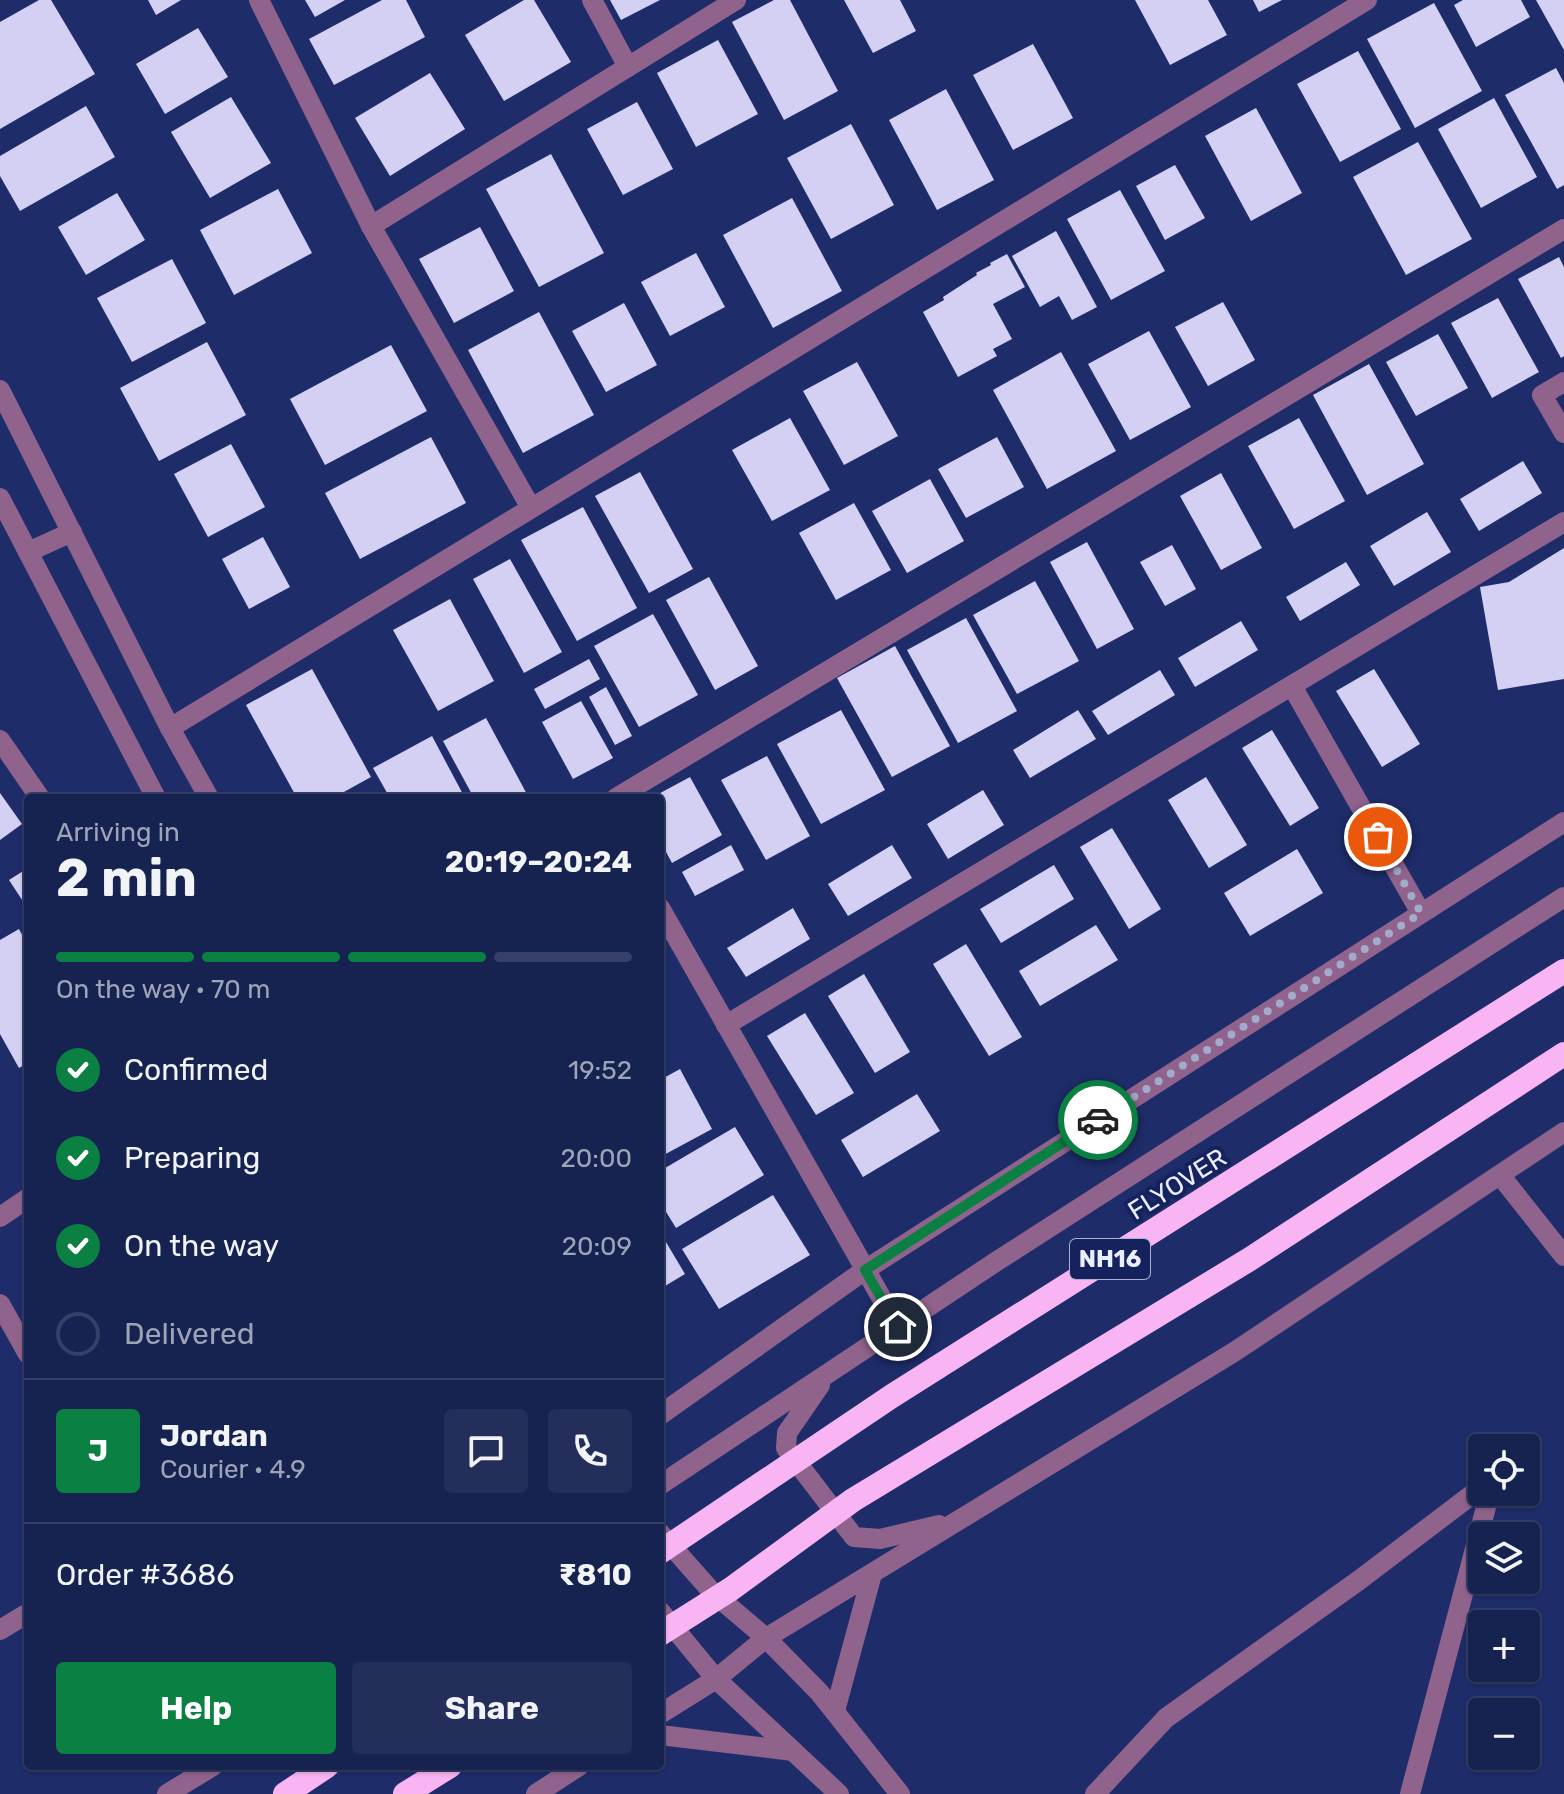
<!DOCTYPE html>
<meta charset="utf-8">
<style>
:root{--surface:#162250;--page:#232f5a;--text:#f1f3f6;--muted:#9ea4b7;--line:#353f67;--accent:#0b8043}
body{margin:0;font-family:Rubik,sans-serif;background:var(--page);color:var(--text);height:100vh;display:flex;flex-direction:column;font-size:30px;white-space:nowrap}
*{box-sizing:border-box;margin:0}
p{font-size:26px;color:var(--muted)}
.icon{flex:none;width:44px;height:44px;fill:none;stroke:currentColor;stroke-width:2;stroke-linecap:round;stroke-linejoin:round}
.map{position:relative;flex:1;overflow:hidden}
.panel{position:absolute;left:24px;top:794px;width:640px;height:976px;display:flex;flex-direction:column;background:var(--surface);border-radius:8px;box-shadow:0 2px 6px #0004,0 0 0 2px var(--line)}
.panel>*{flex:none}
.tools{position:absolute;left:1468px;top:1434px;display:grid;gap:16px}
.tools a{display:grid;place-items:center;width:72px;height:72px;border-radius:8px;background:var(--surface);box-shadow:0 2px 6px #0004,0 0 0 2px var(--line);font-size:40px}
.pin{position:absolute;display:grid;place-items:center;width:68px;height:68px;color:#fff;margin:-34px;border:4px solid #fff;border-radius:50%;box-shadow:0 2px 8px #0007}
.courier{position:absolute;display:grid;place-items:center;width:80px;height:80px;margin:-40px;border:6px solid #0b8043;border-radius:50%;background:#fff;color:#222;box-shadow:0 2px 10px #0007}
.overview em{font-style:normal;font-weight:700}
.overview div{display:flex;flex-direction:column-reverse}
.overview{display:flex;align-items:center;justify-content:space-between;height:136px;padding:0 32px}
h1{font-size:52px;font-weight:700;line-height:60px}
.bar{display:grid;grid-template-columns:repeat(4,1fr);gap:12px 8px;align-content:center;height:96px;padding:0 32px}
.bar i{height:10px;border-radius:6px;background:var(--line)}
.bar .selected{background:var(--accent)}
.bar p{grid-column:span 4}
.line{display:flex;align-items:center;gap:20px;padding:0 32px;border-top:2px solid var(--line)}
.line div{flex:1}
.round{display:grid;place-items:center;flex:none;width:84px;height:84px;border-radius:8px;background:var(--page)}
ol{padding:0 32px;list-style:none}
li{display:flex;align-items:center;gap:24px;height:88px}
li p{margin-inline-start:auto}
li .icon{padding:8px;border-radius:50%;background:var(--accent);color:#fff;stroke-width:4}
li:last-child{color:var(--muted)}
li i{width:44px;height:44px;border:4px solid var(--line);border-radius:50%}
.cta{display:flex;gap:16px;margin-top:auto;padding:16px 32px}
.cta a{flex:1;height:92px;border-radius:8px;background:var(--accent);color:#fff;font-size:32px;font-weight:700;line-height:92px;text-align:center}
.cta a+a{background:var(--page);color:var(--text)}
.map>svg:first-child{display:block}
.building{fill:#d3d0f4}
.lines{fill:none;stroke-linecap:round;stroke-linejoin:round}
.minor{stroke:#90638d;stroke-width:20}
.highway{stroke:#f8b4f3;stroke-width:24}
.highway-bridge{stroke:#f8b4f3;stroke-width:24}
.done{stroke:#a3abcb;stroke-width:8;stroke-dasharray:0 14.4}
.route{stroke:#0b8043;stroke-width:10}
.labels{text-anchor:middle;stroke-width:8;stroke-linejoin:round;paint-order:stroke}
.shield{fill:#15225e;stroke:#aab2cf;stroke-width:2}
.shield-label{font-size:24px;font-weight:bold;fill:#eaefff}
.street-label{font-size:26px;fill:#eaefff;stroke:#15225e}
</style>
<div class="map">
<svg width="1564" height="1794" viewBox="0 0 1564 1794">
<rect width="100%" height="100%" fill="#1e2d6a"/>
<g class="building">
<polygon points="39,0 51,0 95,74 0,129 0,22"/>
<polygon points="148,0 181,0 156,15"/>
<polygon points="305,0 345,0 315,17"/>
<polygon points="382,0 406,0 425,37 334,85 309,39"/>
<polygon points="524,0 534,0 571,62 504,101 465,35"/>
<polygon points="610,0 660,0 621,20"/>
<polygon points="774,0 790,0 838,91 784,120 732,22"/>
<polygon points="844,0 900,0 916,31 873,53"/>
<polygon points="1135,0 1208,0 1227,35 1170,65"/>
<polygon points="1253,0 1282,0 1259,12"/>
<polygon points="1463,0 1521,0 1530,17 1476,47 1454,5"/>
<polygon points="1536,0 1564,0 1564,50"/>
<polygon points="1434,3 1482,91 1415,128 1367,39"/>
<polygon points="198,28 228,77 165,114 136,64"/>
<polygon points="718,40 758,114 696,147 657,73"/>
<polygon points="1033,44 1073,118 1013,150 973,75"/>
<polygon points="1358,51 1401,129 1340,162 1297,84"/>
<polygon points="1556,68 1564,83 1564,185 1557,189 1505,95"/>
<polygon points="430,73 465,129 390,176 355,118"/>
<polygon points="946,89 994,180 937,210 889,120"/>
<polygon points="231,97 271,163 210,198 171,132"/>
<polygon points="1494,98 1537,177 1481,208 1438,129"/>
<polygon points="637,102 673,169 623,195 587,129"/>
<polygon points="86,106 115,157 20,211 0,176 0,156"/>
<polygon points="1256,108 1302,193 1251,221 1205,136"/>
<polygon points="851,124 894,205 831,239 787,158"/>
<polygon points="1418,142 1472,239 1406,275 1353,177"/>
<polygon points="551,154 604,253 539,287 486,189"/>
<polygon points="1175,165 1205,218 1165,240 1136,186"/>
<polygon points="278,189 312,253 234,295 200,230"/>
<polygon points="1120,190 1165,271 1111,300 1067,219"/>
<polygon points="117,193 145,240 86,275 58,227"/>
<polygon points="792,198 842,291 773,328 723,235"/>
<polygon points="480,227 514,291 454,323 419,259"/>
<polygon points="1056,231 1097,307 1072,320 1059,296 1040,307 1012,256"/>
<polygon points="696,253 725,307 670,336 641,282"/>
<polygon points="1007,254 1025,287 993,304 1012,339 993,349 997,356 958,377 923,312 944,300 943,297 977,275 976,273 991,265 990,263"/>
<polygon points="1559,257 1564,267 1564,356 1561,358 1518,279"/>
<polygon points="172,259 206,323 132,362 97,298"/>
<polygon points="1498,298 1539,372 1492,398 1451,323"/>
<polygon points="1223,302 1255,360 1208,386 1175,327"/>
<polygon points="624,303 657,365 606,392 572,331"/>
<polygon points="539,312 594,415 523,453 468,350"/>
<polygon points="1149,331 1191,407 1130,440 1088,364"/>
<polygon points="1438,334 1468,388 1416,416 1386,362"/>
<polygon points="207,342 246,415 159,461 120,388"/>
<polygon points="391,345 427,411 325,465 290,399"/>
<polygon points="1061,352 1116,451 1047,489 993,390"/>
<polygon points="857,362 898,436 844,465 803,391"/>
<polygon points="1369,364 1424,464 1367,495 1313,395"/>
<polygon points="790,418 830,490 772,521 732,450"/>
<polygon points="1299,418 1345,501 1294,529 1248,446"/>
<polygon points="431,437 466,503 360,559 325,493"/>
<polygon points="997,437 1024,487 966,518 938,469"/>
<polygon points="231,444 265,507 208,537 174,474"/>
<polygon points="1523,461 1542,493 1479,531 1460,499"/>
<polygon points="640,472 693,569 649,593 595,496"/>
<polygon points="1221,473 1262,548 1221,570 1180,496"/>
<polygon points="930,479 964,541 907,573 872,511"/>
<polygon points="854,503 891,570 836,600 799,533"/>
<polygon points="583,507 637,608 577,641 521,540"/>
<polygon points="1427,512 1451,552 1394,586 1370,546"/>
<polygon points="263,537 290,587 249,609 222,559"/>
<polygon points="1087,542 1134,629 1097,649 1050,562"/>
<polygon points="1172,545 1196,589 1165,606 1140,562"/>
<polygon points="1564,548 1564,679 1498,690 1480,587 1509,582"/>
<polygon points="510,559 562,652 524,673 473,579"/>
<polygon points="1346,562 1360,585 1300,621 1286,597"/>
<polygon points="709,577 758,666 715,690 666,600"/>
<polygon points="1035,581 1079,661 1017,694 973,615"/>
<polygon points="450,599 494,681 438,711 393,630"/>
<polygon points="653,614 698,695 639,727 594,646"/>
<polygon points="966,618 1017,711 958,743 907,650"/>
<polygon points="1241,621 1258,650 1195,687 1178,658"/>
<polygon points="895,646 950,746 892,777 837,678"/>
<polygon points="589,659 600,679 545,709 534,689"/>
<polygon points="312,669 371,777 333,798 297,798 246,705"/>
<polygon points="1374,669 1420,744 1382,767 1336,691"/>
<polygon points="1160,670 1175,695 1108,735 1092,711"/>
<polygon points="606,687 632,736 615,745 589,697"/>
<polygon points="581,701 613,758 573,779 542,722"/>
<polygon points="841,710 885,790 821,824 777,744"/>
<polygon points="1078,710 1096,739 1030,778 1013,750"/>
<polygon points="486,718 529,798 474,798 443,741"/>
<polygon points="1272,730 1319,808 1290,826 1242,748"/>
<polygon points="432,736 465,798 390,798 373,768"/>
<polygon points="767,756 810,836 766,860 721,780"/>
<polygon points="690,777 722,835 672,863 660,841 660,798 651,798"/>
<polygon points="1206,777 1247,845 1209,868 1168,800"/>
<polygon points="983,790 1004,825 948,859 927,824"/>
<polygon points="0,793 22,824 0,840"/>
<polygon points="1112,828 1161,909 1129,929 1080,847"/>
<polygon points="731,845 744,870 695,896 682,872"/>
<polygon points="892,845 912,878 848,916 828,884"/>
<polygon points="1297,849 1323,893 1250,936 1224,893"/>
<polygon points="1054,865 1074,899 1001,943 980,909"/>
<polygon points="28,868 28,909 9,880"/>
<polygon points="793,908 810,939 746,977 727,948"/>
<polygon points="1096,925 1118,960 1040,1006 1019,971"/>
<polygon points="19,929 28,946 28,1063 19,1068 0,1034 0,940"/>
<polygon points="966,944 1022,1037 989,1056 933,964"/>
<polygon points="864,974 910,1052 875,1073 828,996"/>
<polygon points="805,1013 854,1093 816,1115 767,1036"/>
<polygon points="680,1069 712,1129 660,1157 660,1080"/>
<polygon points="917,1094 940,1131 863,1177 841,1140"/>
<polygon points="735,1127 764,1175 676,1228 660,1202 660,1171"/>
<polygon points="773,1195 810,1255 719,1309 682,1249"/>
<polygon points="660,1232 685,1274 660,1289"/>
</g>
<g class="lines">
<g class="minor">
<polyline points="259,0 371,226 531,508"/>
<polyline points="592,0 628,67"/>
<polyline points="371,226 736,0"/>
<polyline points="1564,382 1542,395 1564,433"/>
<polyline points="0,390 170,728 209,798"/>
<polyline points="0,498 156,798"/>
<polyline points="28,552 72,532"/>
<polyline points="1292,686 1421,913"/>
<polyline points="170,728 1367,0"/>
<polyline points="0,740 40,798"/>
<polyline points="616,798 1564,229"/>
<polyline points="660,908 898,1327"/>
<polyline points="726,1025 1564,522"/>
<polyline points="1500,1175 1564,1256"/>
<polyline points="0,1217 28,1198"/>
<polyline points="0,1304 28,1354"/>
<polyline points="820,1385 787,1433 786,1448 854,1537 880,1539 939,1525"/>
<polyline points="660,1415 865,1270 1564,822"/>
<polyline points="660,1485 997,1261 1564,897"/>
<polyline points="660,1533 713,1593 766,1638 819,1692 900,1794"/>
<polyline points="660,1611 716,1679 839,1794"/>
<polyline points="0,1630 28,1613"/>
<polyline points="835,1711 872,1574"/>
<polyline points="660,1714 716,1679 766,1638 1234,1352 1564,1132"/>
<polyline points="660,1735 793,1751"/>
<polyline points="167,1794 213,1766"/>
<polyline points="536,1794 579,1766"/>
<polyline points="1095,1794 1166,1718 1358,1581 1482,1487"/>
<polyline points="1410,1794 1490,1492"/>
</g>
<g class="highway">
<polyline points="285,1794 327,1766"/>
<polyline points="405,1794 450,1766"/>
</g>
<g class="highway-bridge">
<polyline points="660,1552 892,1396 1564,971"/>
<polyline points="660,1634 731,1589 853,1500 1250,1259 1564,1054"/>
</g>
</g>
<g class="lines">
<polyline class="done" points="1098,1120 1421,913 1378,837"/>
<polyline class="route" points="898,1327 865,1270 1098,1120"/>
</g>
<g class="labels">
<rect class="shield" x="1070" y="1239" width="80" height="40" rx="6"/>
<g class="shield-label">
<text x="1110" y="1267">NH16</text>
</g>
<g class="street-label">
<text transform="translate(1177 1184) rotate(-32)" y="9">FLYOVER</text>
</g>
</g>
</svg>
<div class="tools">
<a><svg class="icon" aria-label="locate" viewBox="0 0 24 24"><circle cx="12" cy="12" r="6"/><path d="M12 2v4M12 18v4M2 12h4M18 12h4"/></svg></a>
<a><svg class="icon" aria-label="layers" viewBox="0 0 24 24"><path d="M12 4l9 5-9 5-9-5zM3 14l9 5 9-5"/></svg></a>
<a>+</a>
<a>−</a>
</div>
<div class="pin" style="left:1378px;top:837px;background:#ea580c"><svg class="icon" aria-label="bag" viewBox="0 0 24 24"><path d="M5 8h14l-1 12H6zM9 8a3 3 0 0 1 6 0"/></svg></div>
<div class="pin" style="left:898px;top:1327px;background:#1f2937"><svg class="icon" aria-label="home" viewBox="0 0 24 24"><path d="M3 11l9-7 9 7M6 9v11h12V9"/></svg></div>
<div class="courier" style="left:1098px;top:1120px"><svg class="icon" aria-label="car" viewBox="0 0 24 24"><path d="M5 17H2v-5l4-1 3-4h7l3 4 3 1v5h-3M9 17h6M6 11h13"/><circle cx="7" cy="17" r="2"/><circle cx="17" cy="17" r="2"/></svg></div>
<section class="panel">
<div class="overview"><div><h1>2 min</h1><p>Arriving in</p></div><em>20:19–20:24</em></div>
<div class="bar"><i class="selected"></i><i class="selected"></i><i class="selected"></i><i></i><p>On the way · 70 m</p></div>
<ol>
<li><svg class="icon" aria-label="check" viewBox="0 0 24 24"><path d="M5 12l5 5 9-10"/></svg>Confirmed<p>19:52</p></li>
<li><svg class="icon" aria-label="check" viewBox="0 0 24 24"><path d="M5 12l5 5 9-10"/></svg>Preparing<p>20:00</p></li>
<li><svg class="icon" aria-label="check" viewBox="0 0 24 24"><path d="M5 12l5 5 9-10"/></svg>On the way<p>20:09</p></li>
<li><i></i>Delivered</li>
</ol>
<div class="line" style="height:144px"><b class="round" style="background:var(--accent);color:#fff">J</b><div><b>Jordan</b><p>Courier · 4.9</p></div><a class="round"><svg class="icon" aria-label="chat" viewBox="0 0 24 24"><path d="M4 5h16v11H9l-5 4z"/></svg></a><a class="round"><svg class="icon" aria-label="phone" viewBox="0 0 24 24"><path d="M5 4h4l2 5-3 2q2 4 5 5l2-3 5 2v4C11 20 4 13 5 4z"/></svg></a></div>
<div class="line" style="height:104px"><div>Order #3686</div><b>₹810</b></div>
<div class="cta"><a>Help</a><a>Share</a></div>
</section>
</div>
